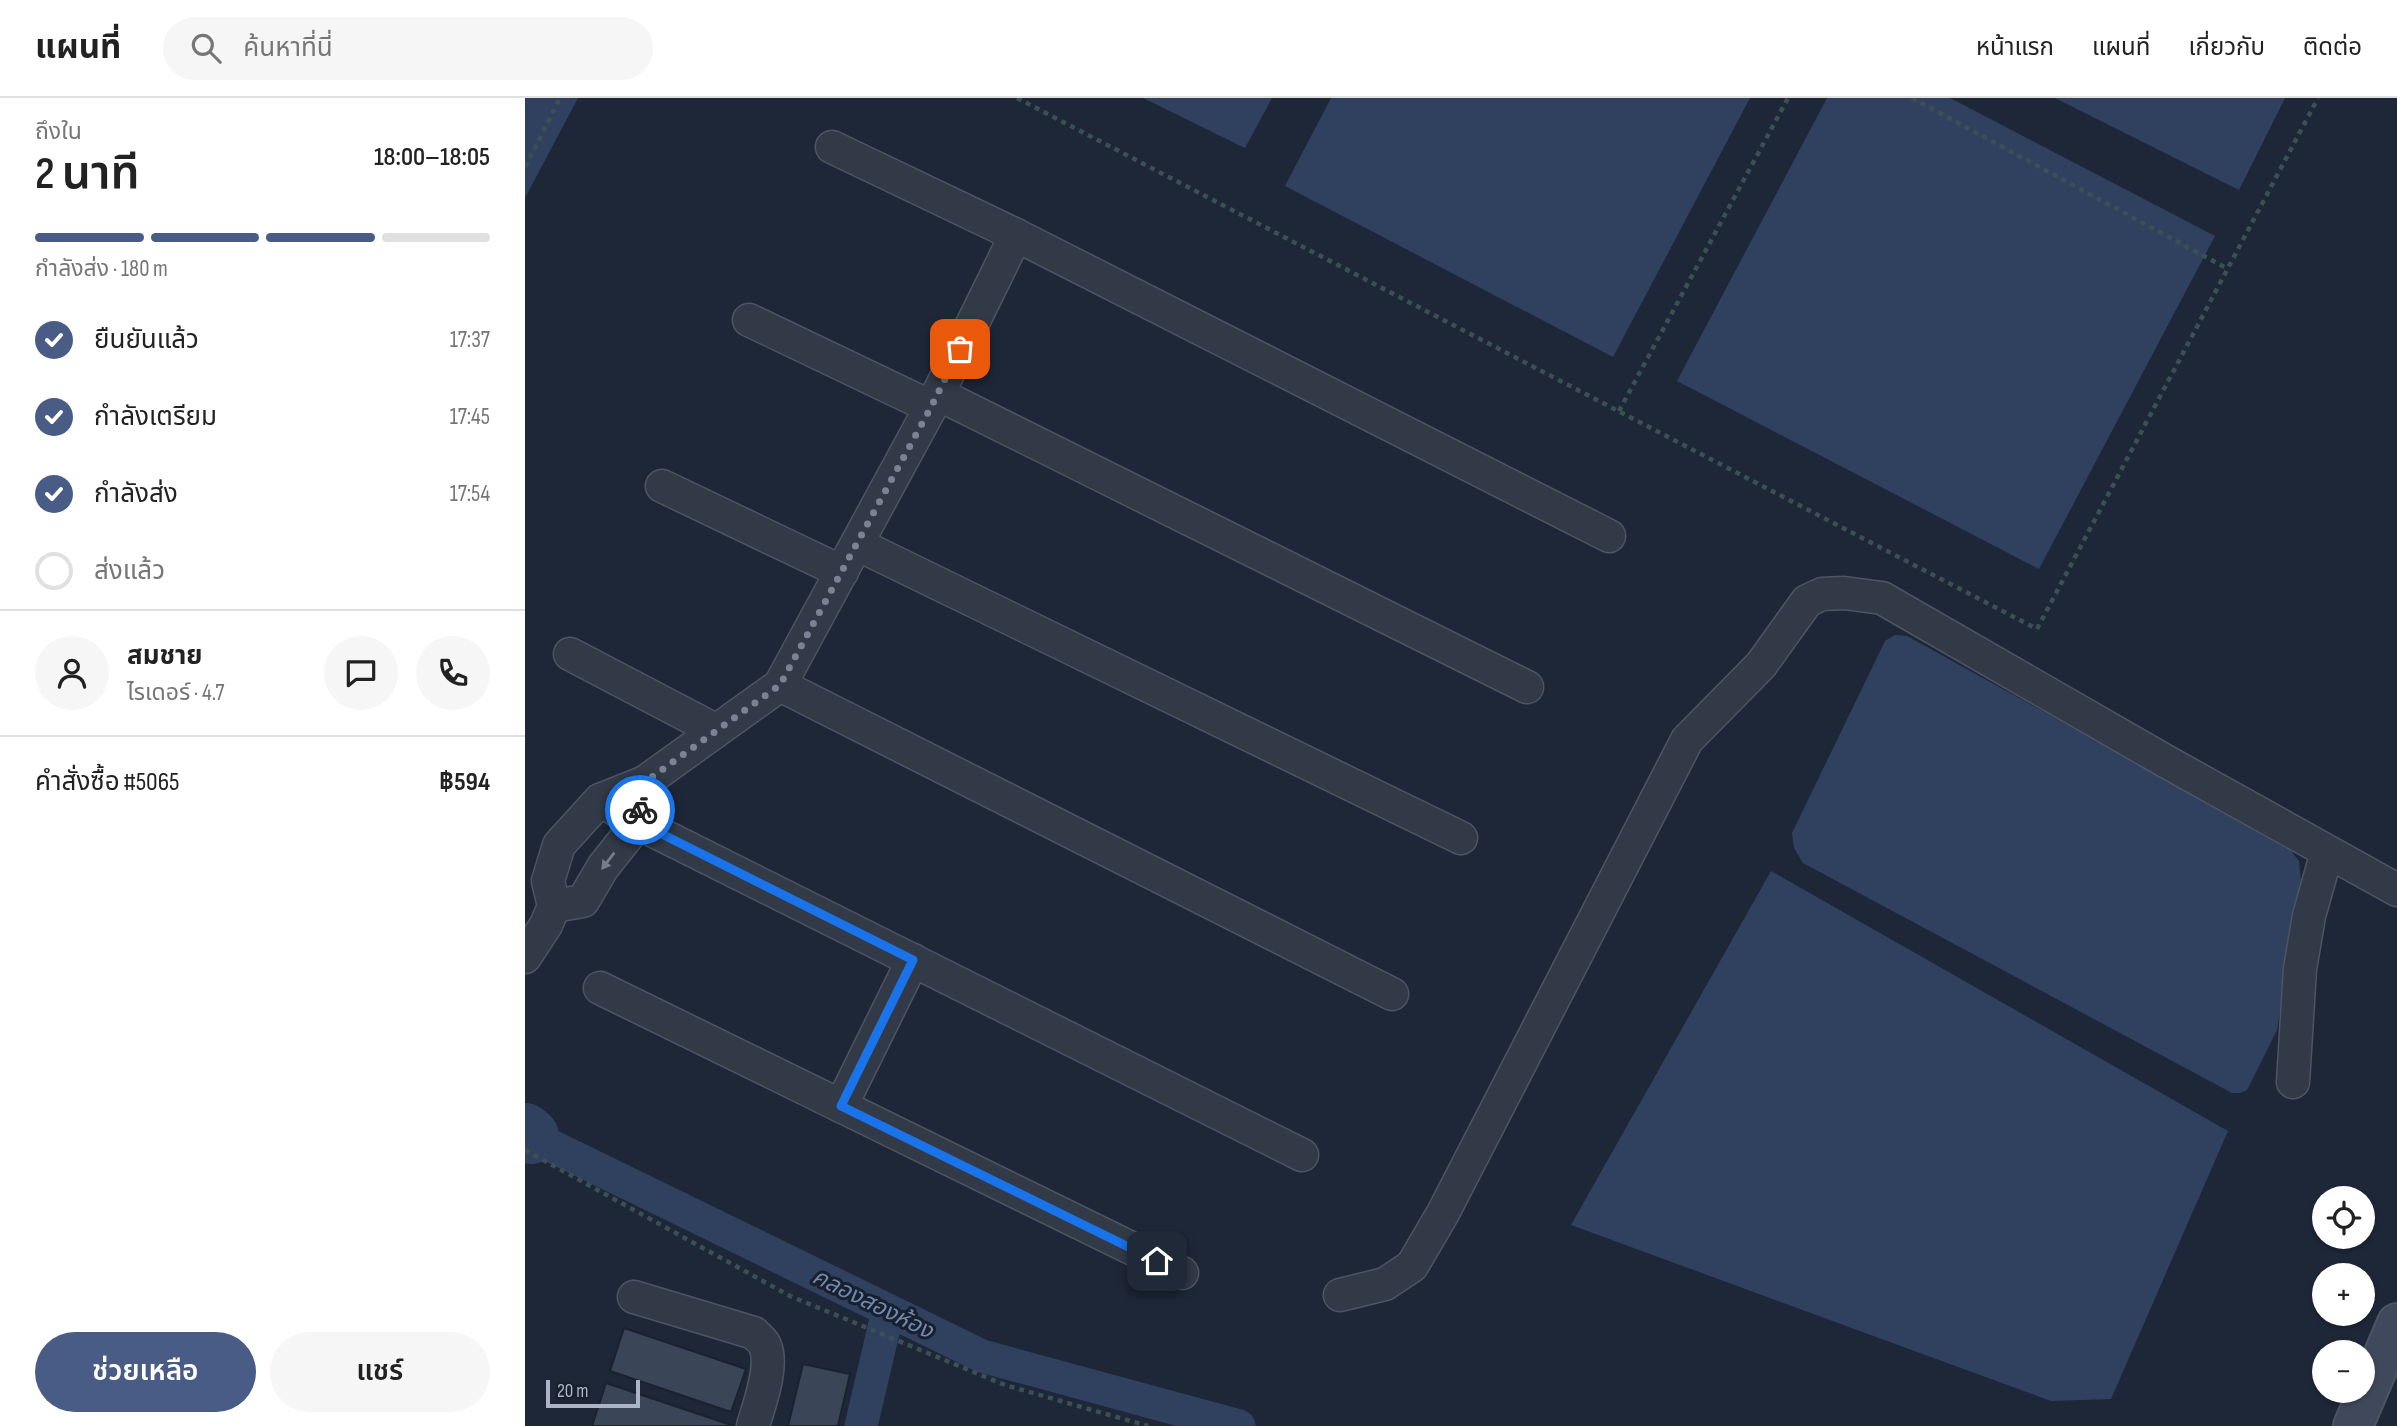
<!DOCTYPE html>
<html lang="th">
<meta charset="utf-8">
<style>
:root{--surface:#fff;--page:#f6f6f6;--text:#222;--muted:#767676;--line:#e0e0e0;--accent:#495c85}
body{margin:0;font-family:"Sofia Sans Condensed","Noto Sans Thai",sans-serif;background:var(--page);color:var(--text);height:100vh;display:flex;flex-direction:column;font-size:26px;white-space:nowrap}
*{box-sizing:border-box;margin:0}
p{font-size:23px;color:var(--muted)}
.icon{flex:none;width:38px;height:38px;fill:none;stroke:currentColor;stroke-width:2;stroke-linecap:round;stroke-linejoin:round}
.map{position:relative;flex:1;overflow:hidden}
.side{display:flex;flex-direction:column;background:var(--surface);width:525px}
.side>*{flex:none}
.controls{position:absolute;left:1787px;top:1088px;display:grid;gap:14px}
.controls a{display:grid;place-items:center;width:63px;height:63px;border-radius:50%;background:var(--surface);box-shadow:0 2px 5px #0004;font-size:35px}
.scale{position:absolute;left:21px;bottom:18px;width:94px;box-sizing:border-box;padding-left:7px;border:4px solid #acb4c5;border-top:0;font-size:19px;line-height:24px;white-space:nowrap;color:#acb4c5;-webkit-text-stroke:5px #181f2d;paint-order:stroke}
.pin{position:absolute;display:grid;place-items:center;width:60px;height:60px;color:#fff;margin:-30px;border-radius:14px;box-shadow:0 4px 10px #0006}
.courier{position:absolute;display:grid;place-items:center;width:70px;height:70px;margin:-35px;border:5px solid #1a73e8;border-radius:50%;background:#fff;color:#222;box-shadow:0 2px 9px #0007}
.head em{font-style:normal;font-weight:600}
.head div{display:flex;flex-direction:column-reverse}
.head{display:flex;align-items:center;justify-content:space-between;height:119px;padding:0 35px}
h1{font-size:46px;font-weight:600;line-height:52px}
.bar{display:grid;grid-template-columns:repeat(4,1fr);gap:10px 7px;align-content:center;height:84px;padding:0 35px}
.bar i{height:9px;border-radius:5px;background:var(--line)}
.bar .active{background:var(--accent)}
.bar p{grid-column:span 4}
.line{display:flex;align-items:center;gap:18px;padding:0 35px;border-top:2px solid var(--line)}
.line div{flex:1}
.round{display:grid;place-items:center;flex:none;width:74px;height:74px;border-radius:37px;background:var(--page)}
ol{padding:0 35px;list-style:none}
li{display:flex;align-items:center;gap:21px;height:77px}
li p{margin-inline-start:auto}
li .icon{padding:7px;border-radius:50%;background:var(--accent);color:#fff;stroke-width:4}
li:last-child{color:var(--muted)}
li i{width:38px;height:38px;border:4px solid var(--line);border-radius:50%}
.primary-button{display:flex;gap:14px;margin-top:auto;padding:14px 35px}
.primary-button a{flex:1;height:80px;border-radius:42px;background:var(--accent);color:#fff;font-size:28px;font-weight:600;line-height:80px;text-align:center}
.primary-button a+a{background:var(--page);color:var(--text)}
header{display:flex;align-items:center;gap:42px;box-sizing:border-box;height:98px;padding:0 35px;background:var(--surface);border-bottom:2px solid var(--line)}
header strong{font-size:33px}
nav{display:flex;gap:38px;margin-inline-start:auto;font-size:24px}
.search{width:490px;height:63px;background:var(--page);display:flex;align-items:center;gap:18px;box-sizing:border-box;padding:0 24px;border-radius:38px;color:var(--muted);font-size:26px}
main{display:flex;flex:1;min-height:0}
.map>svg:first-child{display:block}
.water{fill:#304160}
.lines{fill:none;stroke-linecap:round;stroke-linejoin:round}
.canal{stroke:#304160;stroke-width:33}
.river{stroke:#304160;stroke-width:56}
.building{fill:#3a4558;stroke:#1a212f;stroke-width:2}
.minor-casing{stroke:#4d5463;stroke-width:35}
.secondary-casing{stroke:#4d5463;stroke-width:42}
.path{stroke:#3b5053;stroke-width:4.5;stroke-dasharray:5 5;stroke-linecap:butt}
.minor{stroke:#323a48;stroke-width:32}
.secondary{stroke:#40485c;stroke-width:38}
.oneway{fill:#757d8d}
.done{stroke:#7a8394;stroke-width:7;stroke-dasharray:0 12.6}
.route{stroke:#1a73e8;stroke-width:9}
.labels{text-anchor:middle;stroke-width:6;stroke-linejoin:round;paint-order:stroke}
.water-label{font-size:23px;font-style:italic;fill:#7287b0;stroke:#181f2d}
</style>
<header>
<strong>แผนที่</strong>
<div class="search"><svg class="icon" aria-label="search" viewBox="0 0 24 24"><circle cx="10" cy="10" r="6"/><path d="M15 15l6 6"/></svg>ค้นหาที่นี่</div>
<nav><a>หน้าแรก</a><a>แผนที่</a><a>เกี่ยวกับ</a><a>ติดต่อ</a></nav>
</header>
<main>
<section class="side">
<div class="head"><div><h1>2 นาที</h1><p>ถึงใน</p></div><em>18:00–18:05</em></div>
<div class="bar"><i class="active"></i><i class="active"></i><i class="active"></i><i></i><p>กำลังส่ง · 180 m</p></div>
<ol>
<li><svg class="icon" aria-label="check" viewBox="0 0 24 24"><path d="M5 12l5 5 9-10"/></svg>ยืนยันแล้ว<p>17:37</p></li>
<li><svg class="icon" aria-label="check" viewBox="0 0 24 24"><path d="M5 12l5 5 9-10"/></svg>กำลังเตรียม<p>17:45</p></li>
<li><svg class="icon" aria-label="check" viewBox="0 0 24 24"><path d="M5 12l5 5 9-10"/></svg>กำลังส่ง<p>17:54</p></li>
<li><i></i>ส่งแล้ว</li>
</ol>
<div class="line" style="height:126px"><a class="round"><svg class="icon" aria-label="person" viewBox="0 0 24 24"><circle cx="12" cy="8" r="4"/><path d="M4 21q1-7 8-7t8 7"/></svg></a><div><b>สมชาย</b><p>ไรเดอร์ · 4.7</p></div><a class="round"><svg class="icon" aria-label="chat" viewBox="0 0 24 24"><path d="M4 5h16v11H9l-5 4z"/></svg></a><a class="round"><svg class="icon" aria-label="phone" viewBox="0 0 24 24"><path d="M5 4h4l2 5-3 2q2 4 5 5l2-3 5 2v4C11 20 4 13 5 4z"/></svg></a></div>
<div class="line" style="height:91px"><div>คำสั่งซื้อ #5065</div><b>฿594</b></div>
<div class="primary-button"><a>ช่วยเหลือ</a><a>แชร์</a></div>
</section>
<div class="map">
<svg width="1872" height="1328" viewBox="0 0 1872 1328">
<rect width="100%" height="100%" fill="#1e2738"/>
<g class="water">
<polygon points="0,0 53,0 0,100"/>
<polygon points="618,0 747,0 720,50"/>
<polygon points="806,0 1225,0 1088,259 760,88"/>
<polygon points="1302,0 1425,0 1690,138 1514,471 1152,283"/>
<polygon points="1530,0 1760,0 1714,92"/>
<polygon points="1370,537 1382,538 1762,748 1774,763 1776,784 1752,932 1722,992 1715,995 1707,995 1278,765 1269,750 1267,735 1360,543"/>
<polygon points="1246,773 1703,1033 1586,1301 1526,1303 1046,1127"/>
</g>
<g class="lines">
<g class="canal">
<polyline points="6,1038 457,1258 714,1328"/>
<polyline points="336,1328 363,1213"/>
</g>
<polyline class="river" points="0,1033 6,1038"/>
</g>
<g class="building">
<polygon points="99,1230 221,1271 206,1314 85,1273"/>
<polygon points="278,1266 325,1276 313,1328 263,1328"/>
<polygon points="81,1285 209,1328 67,1328"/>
</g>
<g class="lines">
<defs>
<g id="minor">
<polyline points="307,49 491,137 1084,438"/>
<polyline points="224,222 406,309"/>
<polyline points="413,296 1002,589"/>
<polyline points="137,388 317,474"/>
<polyline points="332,446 936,740"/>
<polyline points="45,556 190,632"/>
<polyline points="255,587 867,896"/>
<polyline points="75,702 113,725 777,1057"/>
<polyline points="29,808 58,803 78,769 113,725 116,706"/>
<polyline points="0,859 21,827 29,808 23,783 34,747 75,702 120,684 255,587 413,296 491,137"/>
<polyline points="75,890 657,1175"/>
<polyline points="1768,984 1775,871 1784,818 1802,754"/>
<polyline points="316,1008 388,862"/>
<polyline points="815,1197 860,1186 887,1168 918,1115 1162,642 1236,567 1282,503 1297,496 1319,495 1357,500 1642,664 1872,792"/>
<path d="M109,1199L229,1235C232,1239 239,1243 240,1248C249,1268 234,1307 228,1328"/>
</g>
<polyline id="secondary" points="1828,1328 1872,1225"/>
</defs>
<use href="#minor" class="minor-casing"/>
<use href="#secondary" class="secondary-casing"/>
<g class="path">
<polyline points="492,0 1512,531 1793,0"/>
<polyline points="1387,0 1703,171"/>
<polyline points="0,69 35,0"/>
<polyline points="1094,313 1263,0"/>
<polyline points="0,1052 265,1198 480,1287 623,1328"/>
</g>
<use href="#minor" class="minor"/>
<use href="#secondary" class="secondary"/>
</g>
<defs><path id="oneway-solid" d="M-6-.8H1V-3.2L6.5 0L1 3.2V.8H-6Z" transform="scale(1.75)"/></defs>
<use class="oneway" href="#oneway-solid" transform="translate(83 763) rotate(127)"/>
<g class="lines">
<polyline class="done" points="115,712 120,684 255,587 406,309 435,251"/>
<polyline class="route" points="115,712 113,724 388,862 316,1008 632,1163"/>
</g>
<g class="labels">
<g class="water-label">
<text transform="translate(348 1205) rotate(26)" y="8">คลองสองห้อง</text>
</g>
</g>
</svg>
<div class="controls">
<a><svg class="icon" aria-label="locate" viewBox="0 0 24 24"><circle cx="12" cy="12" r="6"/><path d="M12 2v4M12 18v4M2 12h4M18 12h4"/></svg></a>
<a>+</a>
<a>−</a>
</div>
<div class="scale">20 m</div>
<div class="pin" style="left:435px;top:251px;background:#ea580c"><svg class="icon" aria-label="bag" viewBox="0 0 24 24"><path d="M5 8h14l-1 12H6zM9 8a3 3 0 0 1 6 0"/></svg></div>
<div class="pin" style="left:632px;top:1163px;background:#1f2937"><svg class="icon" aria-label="home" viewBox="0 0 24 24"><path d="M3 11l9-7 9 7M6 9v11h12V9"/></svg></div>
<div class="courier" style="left:115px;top:712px"><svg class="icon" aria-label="bike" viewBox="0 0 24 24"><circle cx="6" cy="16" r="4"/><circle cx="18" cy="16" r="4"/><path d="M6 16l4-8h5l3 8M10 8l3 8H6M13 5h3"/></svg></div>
</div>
</main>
